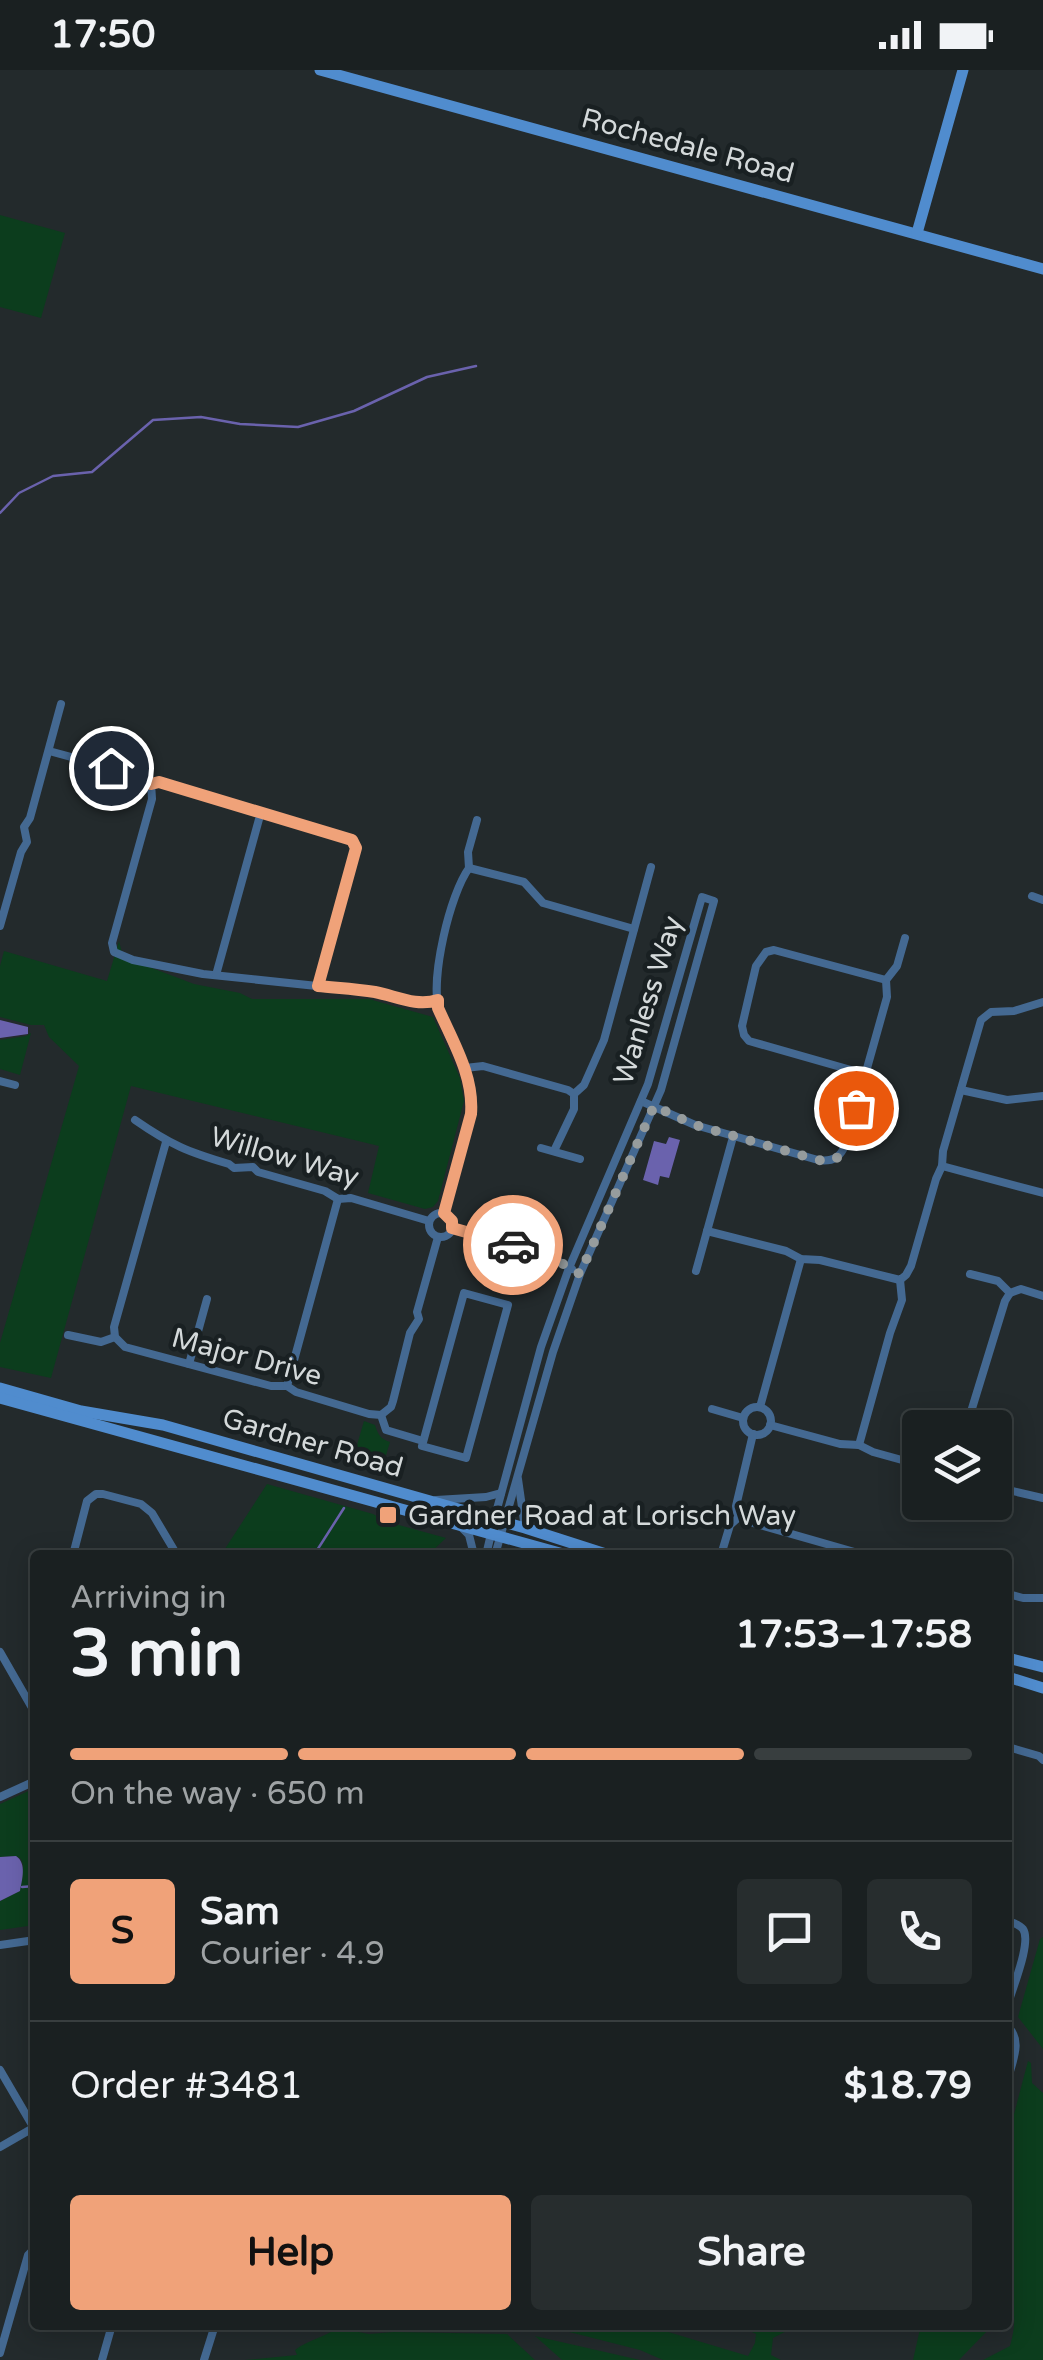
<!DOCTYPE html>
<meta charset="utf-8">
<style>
:root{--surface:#1a2021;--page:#272d2e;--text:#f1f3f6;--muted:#9fa3a5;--line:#383e3f;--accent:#f0a279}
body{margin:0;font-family:"Varela Round",sans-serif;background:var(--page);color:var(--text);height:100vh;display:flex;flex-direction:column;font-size:38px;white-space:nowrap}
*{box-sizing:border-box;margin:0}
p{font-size:32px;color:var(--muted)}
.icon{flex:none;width:55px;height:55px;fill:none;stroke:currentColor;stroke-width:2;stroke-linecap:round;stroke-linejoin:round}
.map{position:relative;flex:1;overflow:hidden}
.panel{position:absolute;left:30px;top:1480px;width:982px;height:780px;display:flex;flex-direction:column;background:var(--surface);border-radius:10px;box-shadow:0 5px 25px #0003,0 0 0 2px var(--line)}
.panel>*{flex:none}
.fabs{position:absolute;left:902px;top:1340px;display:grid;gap:20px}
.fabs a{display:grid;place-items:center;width:110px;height:110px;border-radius:10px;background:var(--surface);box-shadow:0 5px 25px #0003,0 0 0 2px var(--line);font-size:50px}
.pin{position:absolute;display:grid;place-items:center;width:85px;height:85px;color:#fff;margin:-42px;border:5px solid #fff;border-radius:50%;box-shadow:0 2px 10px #0007}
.courier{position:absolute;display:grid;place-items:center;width:100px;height:100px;margin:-50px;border:8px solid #f0a279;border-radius:50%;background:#fff;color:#222;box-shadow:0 2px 12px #0007}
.headline em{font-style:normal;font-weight:700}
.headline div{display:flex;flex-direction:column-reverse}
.headline{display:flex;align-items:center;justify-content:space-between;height:170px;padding:0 40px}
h1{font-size:65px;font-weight:700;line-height:75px}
.bar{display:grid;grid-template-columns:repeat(4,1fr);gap:15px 10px;align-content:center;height:120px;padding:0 40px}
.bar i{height:12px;border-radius:8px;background:var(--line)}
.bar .on{background:var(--accent)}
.bar p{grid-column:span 4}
.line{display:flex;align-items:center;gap:25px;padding:0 40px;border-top:2px solid var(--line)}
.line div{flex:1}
.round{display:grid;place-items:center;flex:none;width:105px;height:105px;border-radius:10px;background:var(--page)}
.action{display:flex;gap:20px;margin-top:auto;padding:20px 40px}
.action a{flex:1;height:115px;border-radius:10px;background:var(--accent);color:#111;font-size:40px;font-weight:700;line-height:115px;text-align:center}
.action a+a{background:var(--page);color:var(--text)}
.status{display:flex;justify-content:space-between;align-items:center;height:70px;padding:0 50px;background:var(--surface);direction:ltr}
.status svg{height:28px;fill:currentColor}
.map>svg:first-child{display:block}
.green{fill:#0c3d1d}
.water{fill:#6a62ad}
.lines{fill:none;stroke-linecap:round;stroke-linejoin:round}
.stream{stroke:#6a62ad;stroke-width:2.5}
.street{stroke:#446992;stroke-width:8}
.secondary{stroke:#508cce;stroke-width:11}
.done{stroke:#969c9d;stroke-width:10;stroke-dasharray:0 18}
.route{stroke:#f0a279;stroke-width:12}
.poi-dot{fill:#f0a279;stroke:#192022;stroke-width:4}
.labels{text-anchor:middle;stroke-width:9;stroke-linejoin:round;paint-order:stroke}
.street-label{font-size:28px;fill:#d4d9da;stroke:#192022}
.poi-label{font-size:28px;fill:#d4d9da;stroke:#192022;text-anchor:start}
</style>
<div class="status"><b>17:50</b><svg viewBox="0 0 49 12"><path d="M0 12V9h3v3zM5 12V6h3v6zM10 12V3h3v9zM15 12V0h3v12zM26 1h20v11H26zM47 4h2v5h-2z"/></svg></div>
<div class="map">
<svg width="1043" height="2290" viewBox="0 0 1043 2290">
<rect width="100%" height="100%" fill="#232a2c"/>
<g class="green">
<polygon points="0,145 65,163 41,248 0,237"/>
<polygon points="119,871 123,887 194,914 240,923 252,929 369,929 433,947 460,1008 464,1031 438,1131 433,1137 425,1139 368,1123 379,1076 131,1016 51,1308 0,1297 0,1273 79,996 49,967 44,955 31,955 0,947 0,896 4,881 107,911"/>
<polygon points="31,963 20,1005 0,999 0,970 26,966"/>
<path d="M364,1351L375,1355C378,1364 380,1369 390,1372L381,1402L352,1392Z"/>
<polygon points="267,1414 373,1444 388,1452 446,1468 428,1485 221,1485"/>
<polygon points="35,1718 35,1855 0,1860 0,1831 20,1821 23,1795 21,1789 16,1786 0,1787 0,1734"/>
<polygon points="1043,1867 1043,1979 1018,1947 1040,1869"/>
<path d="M1028,1991L1031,1993L1032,2013L1043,2023V2290H983L1010,2276C1015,2257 1017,2243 1008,2225V2067Z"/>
<polygon points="542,2255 645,2255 748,2286 755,2273 756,2264 738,2255 798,2255 773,2268 771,2285 781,2290 663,2290 640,2280"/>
<polygon points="933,2255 993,2255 959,2290 913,2290 920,2259"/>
<path d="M337,2258L369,2264L394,2262L507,2264L535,2290H245L297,2285L295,2280C308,2270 323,2268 337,2258Z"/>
<polygon points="535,2266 640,2290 562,2290"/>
</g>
<g class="water">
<polygon points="0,950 28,957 28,964 0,968"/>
<polygon points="669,1067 680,1070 669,1108 660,1106 658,1115 643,1110 654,1071 666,1074"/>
<path d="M16,1786C27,1793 22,1810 20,1821L0,1831V1787Z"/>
</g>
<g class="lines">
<g class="stream">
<polyline points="0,443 19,423 53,406 92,402 153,350 201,347 240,354 298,357 354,341 427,307 476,296"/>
<polyline points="314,1485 344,1438"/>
<polyline points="22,1817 35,1816"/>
</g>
<g class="street">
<polyline points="49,681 138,705 151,713 159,712 352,770 356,779 318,916"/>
<polyline points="151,713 152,729 112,873 114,882 133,890 203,904 374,922 418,933 438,930"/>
<polyline points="469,798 524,812 543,833 634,859"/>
<polyline points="1032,826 1043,830"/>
<polyline points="0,856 21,782 27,772 24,757 30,748 61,634"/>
<polyline points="216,905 261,742"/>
<polyline points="465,998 483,996 568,1020 574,1024 574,1039 554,1081"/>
<polyline points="865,1004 749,971 744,965 742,956 756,896 766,882 774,880 886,910"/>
<polyline points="0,1011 15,1015"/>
<polyline points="961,1020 1007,1030 1043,1026"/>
<polyline points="574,1024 584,1015 604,970 651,797"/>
<path d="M641,1031L695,1055L818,1090C834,1092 841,1087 846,1073L887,927L886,910L897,896L905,868"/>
<path d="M135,1050C171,1075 188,1082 229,1094L234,1098L253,1097L258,1102L325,1121L338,1129L351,1128L429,1151"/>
<polyline points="166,1072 114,1257 115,1267 125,1277 271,1316 287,1316 296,1322 369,1344 381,1345 391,1337 393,1331 410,1263 419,1249 417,1242 438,1167"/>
<polyline points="541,1078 580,1089"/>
<polyline points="942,1096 1043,1123"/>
<circle cx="441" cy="1155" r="12"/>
<path d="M444,1143L471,1044C474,1004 450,976 439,940C430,908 450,824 469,798L468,782L477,750"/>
<polyline points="452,1158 546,1184 572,1199"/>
<polyline points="707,1161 786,1181 801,1189 820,1190 900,1210 906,1205 911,1196 936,1109 942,1096 943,1081 981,950 991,942 1014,941 1043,932"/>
<polyline points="696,1201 733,1067"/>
<polyline points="970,1204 998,1211 1010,1223 1021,1219 1043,1226"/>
<polygon points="464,1223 508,1235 466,1388 422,1376"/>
<polyline points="68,1265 101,1272 115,1267"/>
<polyline points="189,1294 207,1229"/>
<polyline points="287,1316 338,1129"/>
<polyline points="760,1337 801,1189"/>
<circle cx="757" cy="1351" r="14"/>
<polyline points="712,1339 743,1348"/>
<polyline points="381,1345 386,1360 423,1371"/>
<polyline points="770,1355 840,1374 859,1375 873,1382 920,1395"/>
<polyline points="966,1358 1005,1231 1010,1223"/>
<polyline points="753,1364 736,1436 737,1443 746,1451 865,1485"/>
<polyline points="859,1375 890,1263 902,1230 900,1210"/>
<polyline points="518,1409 525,1458"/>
<polyline points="995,1417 1043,1428"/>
<polyline points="436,1430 486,1427 501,1423"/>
<polyline points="494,1450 541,1277 569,1198 648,1014 702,827 714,831 661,1020 580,1204 553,1282 495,1485"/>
<polyline points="462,1458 469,1465 474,1485"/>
<polyline points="73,1485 87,1431 96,1424 103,1424 141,1434 152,1443 177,1485"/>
<polyline points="486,1485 491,1464"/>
<polyline points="510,1485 544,1480"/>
<polyline points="721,1485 730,1455 739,1447"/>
<polyline points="1008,1524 1023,1528 1043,1528"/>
<polyline points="0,1582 35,1643"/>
<polyline points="1008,1677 1039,1686 1043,1690"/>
<polyline points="0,1727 35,1711"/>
<path d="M1008,1851C1013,1853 1019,1854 1023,1859C1032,1872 1012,1919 1008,1934"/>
<polyline points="0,1875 35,1870"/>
<path d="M1008,1957C1023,1971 1012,1991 1008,2009"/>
<polyline points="0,2000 35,2060"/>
<polyline points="0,2077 33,2058"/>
<polyline points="0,2283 28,2185 35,2178"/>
<polyline points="102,2290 112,2255"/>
<polyline points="204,2290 215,2255"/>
</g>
<g class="secondary">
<polyline points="320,0 1043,199"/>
<polyline points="917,163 963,0"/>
<polyline points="0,1318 81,1341 163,1355 525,1458 609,1485"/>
<polyline points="0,1328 567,1485"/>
<polyline points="1008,1588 1043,1597"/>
<polyline points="1008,1607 1043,1618"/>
</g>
</g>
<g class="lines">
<path class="done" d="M513,1175L546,1184L580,1204L654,1036L695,1055L818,1090C829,1092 835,1091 842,1083L856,1038"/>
<path class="route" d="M111,698L138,705L151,714L159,712L352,770L356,778L318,916C337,918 356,919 375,922C396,926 416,937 438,930V938C453,972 474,1006 471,1044L444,1143L452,1151V1158L513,1175"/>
</g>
<rect class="poi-dot" x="378" y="1435" width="20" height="20" rx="5"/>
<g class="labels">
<g class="street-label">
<text transform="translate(688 75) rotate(15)" y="10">Rochedale Road</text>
<text transform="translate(647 930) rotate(-73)" y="10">Wanless Way</text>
<text transform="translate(285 1086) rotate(16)" y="10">Willow Way</text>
<text transform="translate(247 1286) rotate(15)" y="10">Major Drive</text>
<text transform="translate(313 1372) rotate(16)" y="10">Gardner Road</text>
</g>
<g class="poi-label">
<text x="408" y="1455">Gardner Road at Lorisch Way</text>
</g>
</g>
</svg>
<div class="fabs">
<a><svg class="icon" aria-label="layers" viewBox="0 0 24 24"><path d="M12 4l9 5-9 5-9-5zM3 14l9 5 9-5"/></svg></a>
</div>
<div class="pin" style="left:856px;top:1038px;background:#ea580c"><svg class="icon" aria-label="bag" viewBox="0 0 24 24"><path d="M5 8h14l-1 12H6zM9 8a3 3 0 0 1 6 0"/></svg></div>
<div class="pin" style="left:111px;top:698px;background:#1f2937"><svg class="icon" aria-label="home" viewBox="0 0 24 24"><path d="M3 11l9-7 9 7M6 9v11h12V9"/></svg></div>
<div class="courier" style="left:513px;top:1175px"><svg class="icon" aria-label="car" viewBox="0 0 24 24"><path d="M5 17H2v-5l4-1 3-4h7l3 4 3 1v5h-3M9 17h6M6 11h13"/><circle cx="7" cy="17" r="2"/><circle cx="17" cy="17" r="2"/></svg></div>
<section class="panel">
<div class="headline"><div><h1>3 min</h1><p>Arriving in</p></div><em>17:53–17:58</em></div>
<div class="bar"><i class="on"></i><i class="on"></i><i class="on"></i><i></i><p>On the way · 650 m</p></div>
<div class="line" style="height:180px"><b class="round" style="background:var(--accent);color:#111">S</b><div><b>Sam</b><p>Courier · 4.9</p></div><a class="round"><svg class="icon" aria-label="chat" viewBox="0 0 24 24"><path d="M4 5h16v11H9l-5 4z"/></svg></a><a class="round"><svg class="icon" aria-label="phone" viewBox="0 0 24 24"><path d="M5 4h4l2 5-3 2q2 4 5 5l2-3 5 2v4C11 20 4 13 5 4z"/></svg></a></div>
<div class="line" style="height:130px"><div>Order #3481</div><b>$18.79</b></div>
<div class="action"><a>Help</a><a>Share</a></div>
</section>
</div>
